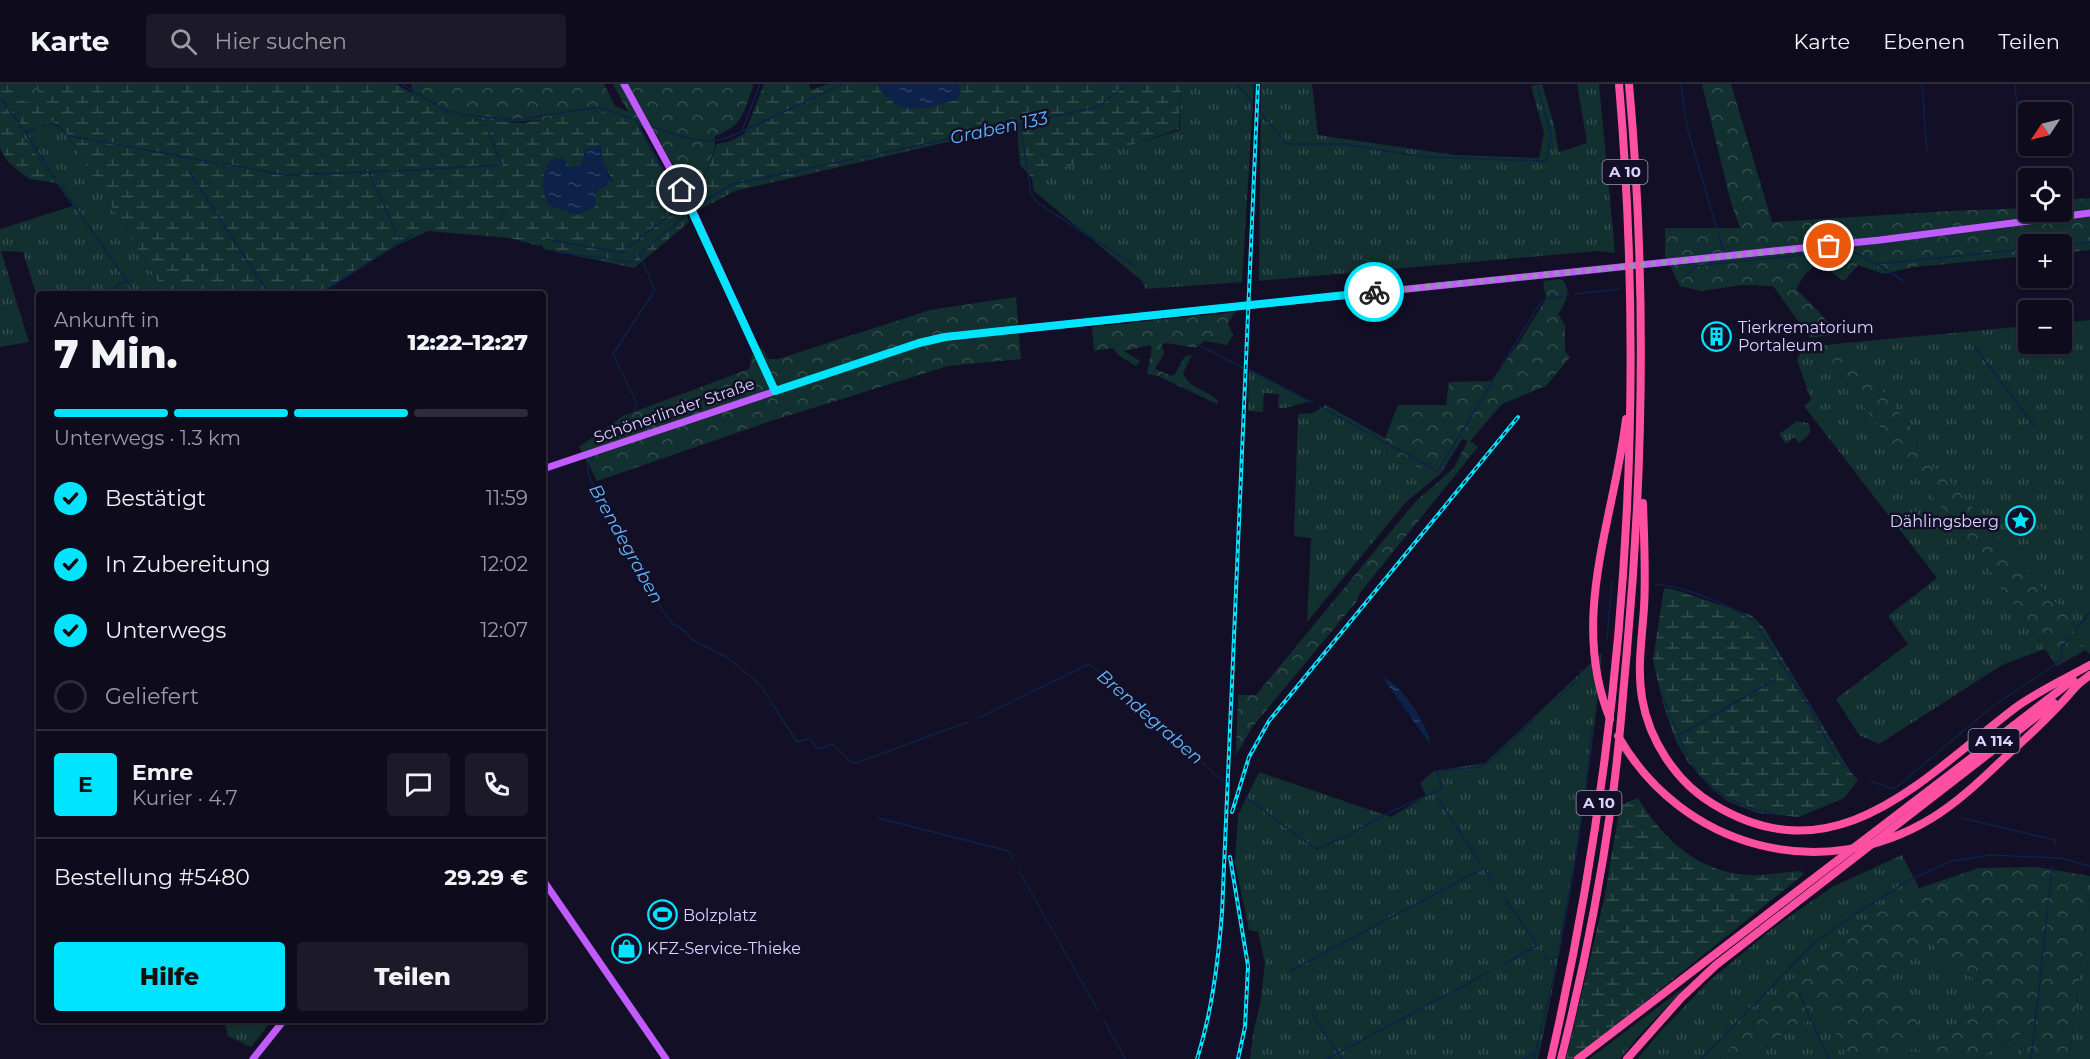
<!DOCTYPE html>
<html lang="de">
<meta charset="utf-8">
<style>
:root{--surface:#0e0b1c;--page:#1c1929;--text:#f1f3f6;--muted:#9b9ba3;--line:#2e2b3b;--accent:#00e5ff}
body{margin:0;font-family:Montserrat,sans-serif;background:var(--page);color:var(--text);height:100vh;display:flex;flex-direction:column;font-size:22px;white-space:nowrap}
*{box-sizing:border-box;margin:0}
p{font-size:20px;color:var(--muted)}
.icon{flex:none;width:33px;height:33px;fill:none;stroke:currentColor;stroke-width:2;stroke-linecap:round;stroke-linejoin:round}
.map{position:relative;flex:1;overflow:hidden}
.details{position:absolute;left:36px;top:207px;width:510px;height:732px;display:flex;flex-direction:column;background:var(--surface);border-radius:6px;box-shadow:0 2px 4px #0004,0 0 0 2px var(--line)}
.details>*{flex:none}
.needle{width:39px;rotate:235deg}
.controls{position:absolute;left:2018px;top:18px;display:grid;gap:12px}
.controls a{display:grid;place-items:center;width:54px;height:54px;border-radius:6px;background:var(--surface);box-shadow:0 2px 4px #0004,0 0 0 2px var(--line);font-size:30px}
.pin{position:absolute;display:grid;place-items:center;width:51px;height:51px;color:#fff;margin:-26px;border:3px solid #fff;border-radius:50%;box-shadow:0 2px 6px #0007}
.courier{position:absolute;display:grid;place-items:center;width:60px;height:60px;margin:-30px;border:4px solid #00e5ff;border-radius:50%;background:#fff;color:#222;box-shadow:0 2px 8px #0007}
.head em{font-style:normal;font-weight:800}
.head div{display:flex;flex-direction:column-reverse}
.head{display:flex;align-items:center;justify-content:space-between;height:102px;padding:0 18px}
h1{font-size:39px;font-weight:800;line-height:45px}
.bar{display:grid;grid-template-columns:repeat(4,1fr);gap:9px 6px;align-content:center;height:72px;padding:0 18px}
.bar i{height:8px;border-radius:4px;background:var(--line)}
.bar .active{background:var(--accent)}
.bar p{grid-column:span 4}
.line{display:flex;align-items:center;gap:15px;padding:0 18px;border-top:2px solid var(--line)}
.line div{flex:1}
.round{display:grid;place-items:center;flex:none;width:63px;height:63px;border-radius:6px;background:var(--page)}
ol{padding:0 18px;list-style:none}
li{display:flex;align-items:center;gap:18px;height:66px}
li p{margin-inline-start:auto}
li .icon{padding:6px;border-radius:50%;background:var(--accent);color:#111;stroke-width:4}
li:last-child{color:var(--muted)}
li i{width:33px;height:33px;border:3px solid var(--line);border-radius:50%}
.cta{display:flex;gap:12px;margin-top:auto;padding:12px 18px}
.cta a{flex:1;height:69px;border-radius:6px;background:var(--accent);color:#111;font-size:24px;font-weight:800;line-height:69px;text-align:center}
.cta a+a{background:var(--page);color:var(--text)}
header{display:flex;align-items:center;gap:36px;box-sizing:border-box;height:84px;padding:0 30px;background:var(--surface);border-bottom:2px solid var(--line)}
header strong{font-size:28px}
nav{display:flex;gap:33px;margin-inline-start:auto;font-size:21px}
.search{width:420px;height:54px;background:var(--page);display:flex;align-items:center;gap:15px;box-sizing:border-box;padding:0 21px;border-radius:6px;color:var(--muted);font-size:22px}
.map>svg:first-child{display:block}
.grass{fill:url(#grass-tufts)}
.forest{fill:url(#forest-crowns);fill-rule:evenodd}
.wetland{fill:url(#wetland-marsh);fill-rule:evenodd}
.pitch{fill:#12302f}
.water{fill:url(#water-ripples)}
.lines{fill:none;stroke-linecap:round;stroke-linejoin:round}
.stream{stroke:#0c2248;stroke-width:1.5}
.major{stroke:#c25bff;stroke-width:7}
.highway{stroke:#ff4fa3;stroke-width:8}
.rail-casing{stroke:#00e5ff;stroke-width:4}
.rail{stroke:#130f26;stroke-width:1.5;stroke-dasharray:4.5;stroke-linecap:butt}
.done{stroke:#948fb3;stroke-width:6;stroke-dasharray:0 10.8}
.route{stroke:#00e5ff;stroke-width:8}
.labels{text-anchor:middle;stroke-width:5;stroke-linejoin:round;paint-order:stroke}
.shield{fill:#130f26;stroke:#9e99be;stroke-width:1.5}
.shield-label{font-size:15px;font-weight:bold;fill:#d9d4ff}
.poi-label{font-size:16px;fill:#d9d4ff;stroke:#130f26;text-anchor:start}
.street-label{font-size:16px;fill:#d9d4ff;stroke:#130f26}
.water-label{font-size:18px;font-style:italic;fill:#62b6ff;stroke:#130f26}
</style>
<header>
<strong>Karte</strong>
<div class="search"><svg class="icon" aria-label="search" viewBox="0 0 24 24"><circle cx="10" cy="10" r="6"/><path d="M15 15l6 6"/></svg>Hier suchen</div>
<nav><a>Karte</a><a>Ebenen</a><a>Teilen</a></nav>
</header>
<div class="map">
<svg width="2090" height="975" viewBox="0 0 2090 975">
<defs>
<pattern id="grass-tufts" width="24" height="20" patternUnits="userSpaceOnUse" patternTransform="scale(1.5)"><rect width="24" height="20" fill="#12302f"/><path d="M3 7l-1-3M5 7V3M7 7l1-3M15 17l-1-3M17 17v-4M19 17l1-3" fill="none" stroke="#344d4e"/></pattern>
<pattern id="forest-crowns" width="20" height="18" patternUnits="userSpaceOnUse" patternTransform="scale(1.5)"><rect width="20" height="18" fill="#12302f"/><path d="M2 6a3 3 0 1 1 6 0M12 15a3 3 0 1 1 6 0" fill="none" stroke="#344d4e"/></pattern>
<pattern id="wetland-marsh" width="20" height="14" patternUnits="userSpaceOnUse" patternTransform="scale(1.5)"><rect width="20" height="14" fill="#12302f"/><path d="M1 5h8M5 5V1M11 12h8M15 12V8" fill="none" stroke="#344d4e"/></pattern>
<pattern id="water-ripples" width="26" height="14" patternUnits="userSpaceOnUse" patternTransform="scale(1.5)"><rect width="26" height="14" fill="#0c2248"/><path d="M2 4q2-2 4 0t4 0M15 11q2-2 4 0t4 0" fill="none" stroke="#2f4163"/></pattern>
</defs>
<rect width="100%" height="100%" fill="#130f26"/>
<g class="grass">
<polygon points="1181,0 1254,0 1242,198 1146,205 1142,197 1034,107 1032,94 1069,80 1180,46"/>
<polygon points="1261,0 1312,0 1318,51 1454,71 1539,74 1544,49 1531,2 1542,0 1554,41 1559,68 1587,59 1577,0 1599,0 1615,169 1598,167 1259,197"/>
<polygon points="52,37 68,52 166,210 39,210 39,219 23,168 1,167 29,258 0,263 0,145 73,122 22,51"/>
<polygon points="2090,236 2090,570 2079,561 2073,536 2050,513 1940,387 1928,382 1918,364 1917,351 1844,259 2028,242 2028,260 2061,260 2061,239"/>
<path d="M1817,262L1991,488L2045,565L2002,581L1879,660L1859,651L1836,615L1908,560L1888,532L1937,494L1804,322L1811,316L1797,276C1800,265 1807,264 1817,262Z"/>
<polygon points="1249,285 1310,317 1285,324 1278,324 1279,310 1264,309 1263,328 1248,327"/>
<polygon points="1326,321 1385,354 1388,376 1441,389 1406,418 1307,538 1311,454 1294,452 1298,330 1313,329"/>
<path d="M1797,337L1808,339C1814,349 1807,353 1799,359L1794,353L1786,360L1779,350Z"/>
<path d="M1602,569C1589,706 1567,840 1538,975H1250L1254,944L1260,921L1265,879L1258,848L1249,846L1235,779L1238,731L1259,688L1391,733L1426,712L1420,699L1434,687L1485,679Z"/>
<polygon points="1902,771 1919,804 1810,876 1720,975 1637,975 1661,947 1708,898 1772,845 1832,803"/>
<polygon points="2090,812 2090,975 2069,975"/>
<polygon points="1931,857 1945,879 1981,898 1975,923 1954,944 1918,969 1907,967 1910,921 1885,897 1885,886"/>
<polygon points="1686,902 1637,954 1620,975 1589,975"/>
<polygon points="1825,927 1845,968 1846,975 1740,975"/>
<polygon points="224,936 272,936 251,963 228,952"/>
<polygon points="2025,948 2023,975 1976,975"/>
</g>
<g class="forest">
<polygon points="9,0 35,0 40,13 25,18 15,10"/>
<path d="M411,0H604L615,22L628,28L613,0H754C743,27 745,41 715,52V63L696,116L693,118L656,50L639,41L686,127L689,138L646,58L599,27C550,36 496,45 447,28C435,24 424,17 413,11Z"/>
<polygon points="1702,0 1731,0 1772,138 1948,127 2028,124 2028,128 2061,128 2061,116 2090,114 2090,166 2061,169 2061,160 2028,160 2028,172 1914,183 1883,190 1858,181 1844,197 1819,179 1805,190 1796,205 1819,228 1837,250 1810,254 1773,202 1743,201 1701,207 1680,202 1665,172 1665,144 1740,144 1731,119"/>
<path d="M1560,195C1574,204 1565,219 1558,230L1565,242V267L1570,273L1546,302L1502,320L1470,357L1478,363L1359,510L1357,517L1253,642L1236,671L1238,611H1256L1416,417L1453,385L1468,357L1462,355L1441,389L1388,376L1385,354L1398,321H1446L1449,298L1491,297L1520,257L1546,215L1543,197Z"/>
<polygon points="1016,213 1021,275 948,282 771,337 597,397 579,363 623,332 749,285 752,272 762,263 768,275 778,275 930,226"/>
<path d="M1235,228L1228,239L1233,251L1227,261L1205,257L1195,264L1167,259L1162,260L1164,270L1155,285L1172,292L1175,290L1185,272L1192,271L1183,289C1189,305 1208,306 1218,317L1217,320L1158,292L1147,290L1152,264L1150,261L1124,267L1140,277L1136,282L1118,271L1113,264L1094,267L1092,243Z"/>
<polygon points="1844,259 1917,351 1918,364 1928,382 1940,386 2050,513 2073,536 2079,561 2085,566 2057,582 1991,488 1817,262"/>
<path d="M2036,783L2090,792V812L2069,975H2023L2024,948L1976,975H1846L1845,968L1825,927L1740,975H1720L1810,876L1863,838L1919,804L1979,784ZM1931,857L1945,879L1981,898L1975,923L1954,944L1918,969L1907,967L1918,937L1911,921L1885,897V886Z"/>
</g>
<g class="wetland">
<path d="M0,0H9L15,10L25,18L40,13L35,0H396L446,28L477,36L523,39L599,27L636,39L689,138L634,184L544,165L542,161L539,162L510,154L428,147L396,162L318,210H166L68,52L52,37L22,51L56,99L29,95L8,78L0,65ZM586,65L600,72L603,81L613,97L595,108L594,123L576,131L567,83L572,84L582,79Z"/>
<polygon points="764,0 809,0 811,6 828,0 877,0 879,5 960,8 958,0 1181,0 1179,45 1032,94 1020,81 1017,42 735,107 697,127 693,118 696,116 717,60 731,57 745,49"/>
<polygon points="1664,504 1672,505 1751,531 1765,545 1850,687 1858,696 1844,714 1799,733 1757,729 1727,717 1711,704 1688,678 1676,657 1664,623 1658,598 1653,576"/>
<path d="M1638,714C1663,755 1698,788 1748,791C1765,792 1783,788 1800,787L1804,790L1574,975H1566L1604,816L1619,728L1621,721Z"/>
</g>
<polygon class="pitch" points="666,817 677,830 656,844 647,829"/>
<g class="water">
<path d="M877,0H958L960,8L957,16C935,21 907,33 889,15C884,10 879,7 877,0Z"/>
<path d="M601,61L603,81L609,84L607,91L613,97L596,108L595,123L576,131L548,121C541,104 540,89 553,74H564L567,82L572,84L582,79L586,65Z"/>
<path d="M1383,594C1399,597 1429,642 1430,660Z"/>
</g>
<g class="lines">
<g class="stream">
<polyline points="402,0 443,25 460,30 515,36 599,23 636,36 681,122 621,169 546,155"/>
<polyline points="418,0 419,3"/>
<polyline points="1237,0 1253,19"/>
<polyline points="1681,0 1687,43 1717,145"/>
<polyline points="1922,0 1927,69"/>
<polyline points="2015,0 2020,58"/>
<polyline points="0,16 2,16 25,48 36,44"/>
<polyline points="1262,30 1287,60 1344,60 1424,73 1546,77 1551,51 1538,4"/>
<polyline points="1020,40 1031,110 1039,120 1137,183"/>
<path d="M43,41C54,37 62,43 68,52L121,61"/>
<path d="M653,43C686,53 710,66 742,47L760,0"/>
<polyline points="743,47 843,0"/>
<polyline points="25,48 55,94"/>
<polyline points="125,62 216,79"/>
<polyline points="864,73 1098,23 1127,0"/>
<polyline points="221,79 284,91 299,91"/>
<polyline points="188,86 269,210"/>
<polyline points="395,87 502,81 485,40"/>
<polyline points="369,89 399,154"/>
<polyline points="308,90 390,87"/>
<polyline points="60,101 136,210"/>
<polyline points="695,123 733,100 853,75"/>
<polyline points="500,134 505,124"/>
<polyline points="1718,149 1723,166"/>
<polyline points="2061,161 2090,158"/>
<polyline points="557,168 630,178 690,128"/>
<polyline points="1878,180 2028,165"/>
<polyline points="1683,195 1696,182 1850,166 1877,180 1905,198"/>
<polyline points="111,210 118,200 126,198"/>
<polyline points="319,210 412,151"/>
<polyline points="1575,210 1620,205"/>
<polyline points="1197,260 1243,284"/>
<polyline points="1974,262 2036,344"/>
<polyline points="1250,286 1313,319"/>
<polyline points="1319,322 1438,387 1542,216 1569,211"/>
<polyline points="608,352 634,328 637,320 613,270 655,206 639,169"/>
<path d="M594,372C586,382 586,385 591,397L664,529L673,540L685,547L693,556L727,573L761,602L797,658L810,654L818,665L833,660L852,679H856L968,638"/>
<path d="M1655,500C1687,503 1727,520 1754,537L1809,622L1835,672L1845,683"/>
<polyline points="2074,547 2090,528"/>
<polyline points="1607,555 1612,497"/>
<polyline points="1662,611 1686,669 1698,690 1726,714 1753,725 1775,730"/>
<path d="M1554,617C1563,608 1580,599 1581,586"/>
<polyline points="978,634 1089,580 1123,607 1140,627 1156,637 1223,697"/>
<polyline points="1681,650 1776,595"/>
<polyline points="1870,697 1894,705 1993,622 2060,577 2062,574 2062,563 2070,553"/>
<polyline points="1245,713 1316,765 1345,753 1384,731 1441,705 1441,701 1437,687 1479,683 1491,676 1534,635"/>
<polyline points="1439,716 1479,777"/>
<polyline points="878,734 1009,767 1014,778"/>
<polyline points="1961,734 2055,756 2055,761"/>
<polyline points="1019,787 1099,928"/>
<polyline points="2049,814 2052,783"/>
<polyline points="1559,863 1574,783 1586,704 1592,642"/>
<polyline points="1543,869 1548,876"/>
<polyline points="1504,880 1538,861 1505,815"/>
<polyline points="1290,887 1484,784 1493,798"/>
<polyline points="1799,909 1829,975"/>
<polyline points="1311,929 1342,975"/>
<polyline points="1104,936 1125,975"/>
<polyline points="1327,975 1489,888"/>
<polyline points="1523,975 1536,969"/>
<polyline points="1534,975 1555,887 1552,874 1557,873"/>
<polyline points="1701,975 1814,859 1857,829 1913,794 1952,777 1991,771 2059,774 2090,782"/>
<polyline points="2031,975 2048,822"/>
</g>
<g class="major">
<polyline points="624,0 692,125 775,307"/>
<polyline points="543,385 919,259 945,253 1880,156 2090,129"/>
<polyline points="543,796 666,975"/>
<polyline points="253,975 284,936"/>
</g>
<g class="highway">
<path d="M1643,419C1644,454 1646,489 1644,524C1642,554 1637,584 1642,614C1649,656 1676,698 1713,720C1836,795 1923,694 2015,624C2038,607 2065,595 2090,581"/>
<polyline points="2076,602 2090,591"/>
<path d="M1610,635C1569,534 1614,436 1626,335"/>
<path d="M1618,652C1682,764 1821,802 1932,734C1958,718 1980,697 2002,676C2029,652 2056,627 2079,599"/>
<path d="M1551,975C1625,652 1647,330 1619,0"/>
<path d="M1561,975C1582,892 1599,808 1611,723C1619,672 1622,619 1627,566C1644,379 1646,188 1629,0"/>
<polyline points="1578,975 2073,596"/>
<polyline points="1627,975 1681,914 1716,881 2054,619"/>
</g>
<defs>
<g id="rail">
<polyline points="1232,728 1249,673 1269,637 1518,333"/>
<polyline points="1230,773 1248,882 1245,943 1238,975"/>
<path d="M1197,975C1212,928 1218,878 1222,829L1258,0"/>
</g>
</defs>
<use href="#rail" class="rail-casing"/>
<use href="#rail" class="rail"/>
</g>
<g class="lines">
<polyline class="done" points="1374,208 1829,162"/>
<polyline class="route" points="682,106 775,307 919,259 945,253 1374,208"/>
</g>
<defs>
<symbol id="building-ring" viewBox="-11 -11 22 22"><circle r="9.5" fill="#130f26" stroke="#00e5ff" stroke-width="1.5"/><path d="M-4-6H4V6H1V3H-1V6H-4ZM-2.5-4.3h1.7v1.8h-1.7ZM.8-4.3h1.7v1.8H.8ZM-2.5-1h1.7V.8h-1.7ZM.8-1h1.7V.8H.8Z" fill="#00e5ff"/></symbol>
<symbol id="sight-ring" viewBox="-11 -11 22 22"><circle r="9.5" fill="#130f26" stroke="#00e5ff" stroke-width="1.5"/><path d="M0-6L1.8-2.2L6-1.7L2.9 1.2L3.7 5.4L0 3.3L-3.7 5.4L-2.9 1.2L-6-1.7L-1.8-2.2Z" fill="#00e5ff"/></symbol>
<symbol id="stadium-ring" viewBox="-11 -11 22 22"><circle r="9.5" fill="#130f26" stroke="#00e5ff" stroke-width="1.5"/><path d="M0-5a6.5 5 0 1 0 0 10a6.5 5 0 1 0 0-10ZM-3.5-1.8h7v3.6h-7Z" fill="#00e5ff"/></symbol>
<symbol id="shop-ring" viewBox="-11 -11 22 22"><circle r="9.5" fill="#130f26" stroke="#00e5ff" stroke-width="1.5"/><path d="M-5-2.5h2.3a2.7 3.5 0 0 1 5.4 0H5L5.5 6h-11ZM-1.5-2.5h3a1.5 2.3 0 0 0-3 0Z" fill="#00e5ff"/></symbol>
</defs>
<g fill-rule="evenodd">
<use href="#building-ring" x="1700" y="236" width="33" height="33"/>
<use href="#sight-ring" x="2004" y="420" width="33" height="33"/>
<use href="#stadium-ring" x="646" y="814" width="33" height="33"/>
<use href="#shop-ring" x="610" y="848" width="33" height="33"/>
</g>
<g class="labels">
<g class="shield">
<rect x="1602.5" y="76" width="45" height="24" rx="4.5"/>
<rect x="1968.5" y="645" width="51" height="24" rx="4.5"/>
<rect x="1576.5" y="707" width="45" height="24" rx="4.5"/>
</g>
<g class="shield-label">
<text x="1625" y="93">A 10</text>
<text x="1994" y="662">A 114</text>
<text x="1599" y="724">A 10</text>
</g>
<g class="poi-label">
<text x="1738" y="249">Tierkrematorium<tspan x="1738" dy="18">Portaleum</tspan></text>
<text x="1999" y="443" text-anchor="end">Dählingsberg</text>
<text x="683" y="837">Bolzplatz</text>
<text x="647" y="870">KFZ-Service-Thieke</text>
</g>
<g class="street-label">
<text transform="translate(674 326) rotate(-19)" y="6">Schönerlinder Straße</text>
</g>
<g class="water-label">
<text transform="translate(999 44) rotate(-12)" y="6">Graben 133</text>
<text transform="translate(626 460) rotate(61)" y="6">Brendegraben</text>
<text transform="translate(1150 633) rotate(41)" y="6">Brendegraben</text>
</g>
</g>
</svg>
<div class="controls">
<a><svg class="needle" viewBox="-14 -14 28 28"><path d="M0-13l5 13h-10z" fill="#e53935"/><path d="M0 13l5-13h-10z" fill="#9b9ba3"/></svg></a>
<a><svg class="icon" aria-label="locate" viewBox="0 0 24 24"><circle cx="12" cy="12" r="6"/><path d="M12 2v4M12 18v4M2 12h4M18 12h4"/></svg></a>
<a>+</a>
<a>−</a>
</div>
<div class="pin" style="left:1829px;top:162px;background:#ea580c"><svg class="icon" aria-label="bag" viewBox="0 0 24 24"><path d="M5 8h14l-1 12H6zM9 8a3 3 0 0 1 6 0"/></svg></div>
<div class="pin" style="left:682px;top:106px;background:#1f2937"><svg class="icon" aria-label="home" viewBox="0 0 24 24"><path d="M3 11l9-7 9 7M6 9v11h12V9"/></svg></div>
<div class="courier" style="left:1374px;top:208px"><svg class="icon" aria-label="bike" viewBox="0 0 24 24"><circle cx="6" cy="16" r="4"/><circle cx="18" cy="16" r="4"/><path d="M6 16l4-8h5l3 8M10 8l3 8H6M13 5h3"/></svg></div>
<section class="details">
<div class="head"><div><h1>7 Min.</h1><p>Ankunft in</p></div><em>12:22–12:27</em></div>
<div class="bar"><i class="active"></i><i class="active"></i><i class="active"></i><i></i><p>Unterwegs · 1.3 km</p></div>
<ol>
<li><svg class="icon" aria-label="check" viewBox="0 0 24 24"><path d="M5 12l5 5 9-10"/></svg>Bestätigt<p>11:59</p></li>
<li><svg class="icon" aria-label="check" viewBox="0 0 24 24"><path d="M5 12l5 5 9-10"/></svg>In Zubereitung<p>12:02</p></li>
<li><svg class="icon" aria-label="check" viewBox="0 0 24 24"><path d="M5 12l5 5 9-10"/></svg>Unterwegs<p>12:07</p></li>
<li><i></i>Geliefert</li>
</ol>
<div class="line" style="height:108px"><b class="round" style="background:var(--accent);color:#111">E</b><div><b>Emre</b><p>Kurier · 4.7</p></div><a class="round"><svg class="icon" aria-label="chat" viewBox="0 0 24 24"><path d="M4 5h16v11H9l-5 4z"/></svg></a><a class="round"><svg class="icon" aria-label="phone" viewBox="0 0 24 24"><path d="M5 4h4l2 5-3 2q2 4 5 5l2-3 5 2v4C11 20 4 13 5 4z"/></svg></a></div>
<div class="line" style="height:78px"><div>Bestellung #5480</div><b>29.29 €</b></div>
<div class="cta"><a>Hilfe</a><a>Teilen</a></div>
</section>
</div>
